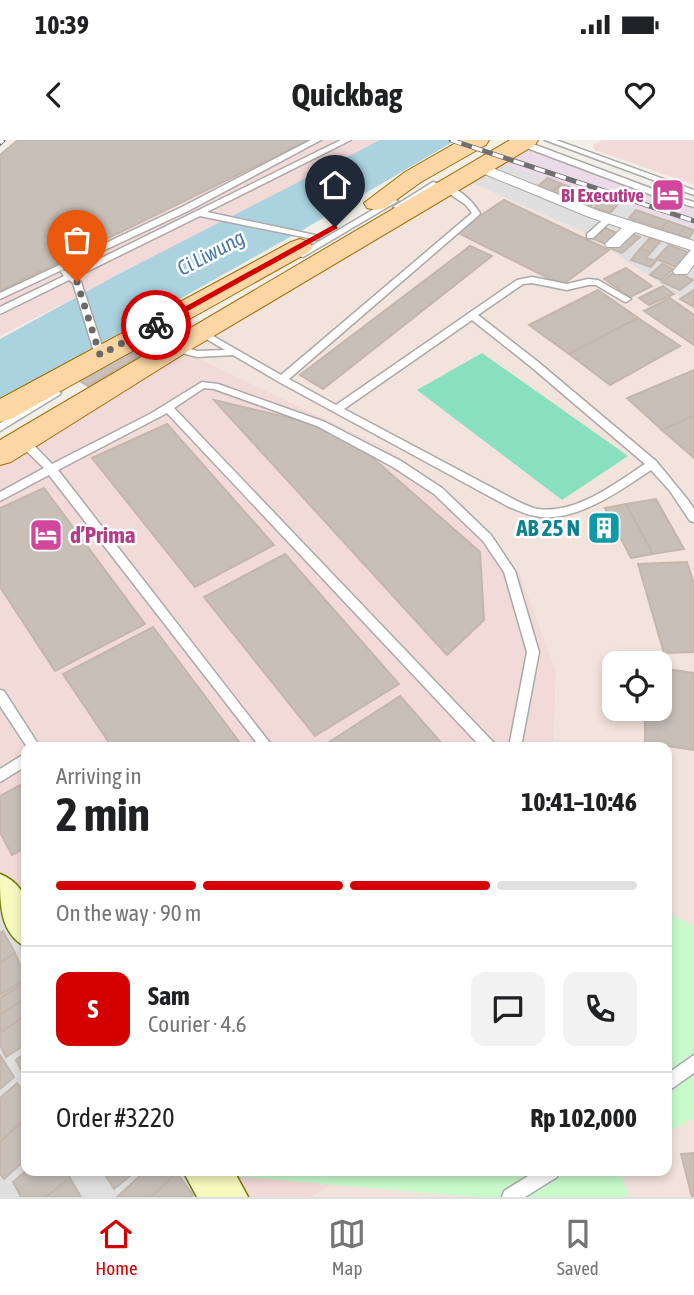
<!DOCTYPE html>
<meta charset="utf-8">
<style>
:root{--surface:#fff;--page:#f2f2f2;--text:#202124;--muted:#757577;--line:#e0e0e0;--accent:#d40000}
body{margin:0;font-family:"Asap Condensed",sans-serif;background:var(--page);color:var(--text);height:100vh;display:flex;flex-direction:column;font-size:26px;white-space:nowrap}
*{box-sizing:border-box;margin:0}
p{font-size:23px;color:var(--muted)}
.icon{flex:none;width:38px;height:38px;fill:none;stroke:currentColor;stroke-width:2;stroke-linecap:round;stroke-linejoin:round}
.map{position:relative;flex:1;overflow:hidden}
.side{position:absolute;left:21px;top:602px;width:651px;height:434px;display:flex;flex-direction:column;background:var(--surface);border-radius:14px;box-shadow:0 4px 10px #0003}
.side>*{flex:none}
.tools{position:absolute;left:602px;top:511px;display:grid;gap:14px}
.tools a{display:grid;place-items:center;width:70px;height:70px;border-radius:14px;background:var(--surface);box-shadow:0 4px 10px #0003;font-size:35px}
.pin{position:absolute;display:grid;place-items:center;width:60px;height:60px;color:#fff;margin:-72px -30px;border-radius:50% 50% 50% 0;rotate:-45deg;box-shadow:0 0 7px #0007}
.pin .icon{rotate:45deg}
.courier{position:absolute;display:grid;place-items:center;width:70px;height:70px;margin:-35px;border:5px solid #d40000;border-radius:50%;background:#fff;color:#222;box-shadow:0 2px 9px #0007}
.summary em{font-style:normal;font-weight:700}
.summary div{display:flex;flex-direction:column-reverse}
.summary{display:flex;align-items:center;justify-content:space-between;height:119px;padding:0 35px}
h1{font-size:46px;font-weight:700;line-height:52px}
.bar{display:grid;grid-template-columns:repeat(4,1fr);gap:10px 7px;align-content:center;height:84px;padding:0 35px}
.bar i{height:9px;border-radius:5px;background:var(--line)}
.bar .current{background:var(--accent)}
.bar p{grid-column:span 4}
.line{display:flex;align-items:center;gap:18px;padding:0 35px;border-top:2px solid var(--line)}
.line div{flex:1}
.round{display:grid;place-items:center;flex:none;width:74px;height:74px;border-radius:14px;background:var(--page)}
.status{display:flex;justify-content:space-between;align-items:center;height:49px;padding:0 35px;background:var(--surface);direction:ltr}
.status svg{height:19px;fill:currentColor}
header{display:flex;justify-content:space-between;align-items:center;height:91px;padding:0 35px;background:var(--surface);font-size:32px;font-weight:700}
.tab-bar{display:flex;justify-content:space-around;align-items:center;height:98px;border-top:2px solid var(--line);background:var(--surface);font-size:19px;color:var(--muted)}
.tab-bar a{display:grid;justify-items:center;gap:4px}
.tab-bar .current{color:var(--accent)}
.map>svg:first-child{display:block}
.residential{fill:#e0dfdf}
.commercial{fill:#f2dad9}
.industrial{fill:#ebdbe8}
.military{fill:#f3e3dd;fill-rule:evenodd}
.park{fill:#c8facc}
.pitch{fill:#88e0be}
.water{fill:#aad3df}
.building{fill:#c7bfb8;stroke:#c4b6ab;stroke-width:2}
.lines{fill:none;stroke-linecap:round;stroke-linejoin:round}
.lane-casing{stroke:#a9a9a9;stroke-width:3}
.street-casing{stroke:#a9a9a9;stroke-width:2}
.secondary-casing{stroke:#707d05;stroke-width:3}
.primary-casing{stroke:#a06b00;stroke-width:2}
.lane{fill:#fff;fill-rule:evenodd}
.street{fill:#fff;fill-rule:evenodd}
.secondary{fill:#f7fabf;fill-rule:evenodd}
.primary{fill:#fcd6a4;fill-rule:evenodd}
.rail-casing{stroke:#707070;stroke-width:5}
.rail{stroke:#fff;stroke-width:3.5;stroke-dasharray:11;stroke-linecap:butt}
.route{fill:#d40000}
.done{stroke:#6b6a68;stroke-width:7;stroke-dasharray:0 12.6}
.labels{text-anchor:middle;stroke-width:5;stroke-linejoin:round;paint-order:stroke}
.far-hotel-label{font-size:19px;font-weight:bold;fill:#b23c85;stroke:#fff;text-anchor:end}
.far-water-label{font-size:21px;font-style:italic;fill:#4a7aab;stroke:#fff}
.culture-label{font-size:23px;font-weight:bold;fill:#0d838f;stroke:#fff;text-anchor:end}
.hotel-label{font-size:23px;font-weight:bold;fill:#b23c85;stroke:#fff;text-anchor:start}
</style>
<div class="status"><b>10:39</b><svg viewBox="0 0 49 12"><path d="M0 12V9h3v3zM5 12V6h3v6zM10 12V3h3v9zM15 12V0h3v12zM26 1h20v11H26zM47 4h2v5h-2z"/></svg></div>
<header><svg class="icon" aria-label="back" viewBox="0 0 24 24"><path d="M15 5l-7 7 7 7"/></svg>Quickbag<svg class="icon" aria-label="heart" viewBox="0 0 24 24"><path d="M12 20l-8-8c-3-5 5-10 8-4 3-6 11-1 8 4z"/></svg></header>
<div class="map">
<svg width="694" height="1057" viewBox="0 0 694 1057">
<rect width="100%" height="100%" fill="#f2efe9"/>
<g class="residential">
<polygon points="492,20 694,88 694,166 581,91 462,39"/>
<polygon points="0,767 26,805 26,1031 185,1031 204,1057 0,1057"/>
</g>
<g class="commercial">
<polygon points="25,0 382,0 0,196 0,23"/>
<polygon points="602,0 694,0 694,45 595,10 593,5"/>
<polygon points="175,207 390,310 461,361 520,433 556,531 554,607 26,607 26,781 0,746 0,313"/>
<polygon points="216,1031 350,1031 313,1057 241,1057"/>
</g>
<polygon class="industrial" points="522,3 694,67 694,88 492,20"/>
<path class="military" d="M471,43L581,91L694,166V1057H313L350,1031H667V607H554L556,531L520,433L461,361L390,310L175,207ZM614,523H660V569H614Z"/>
<g class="park">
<polygon points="667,773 694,786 694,978 667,993"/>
<polygon points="226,1031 620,1031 629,1057 475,1057 219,1035"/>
</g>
<polygon class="pitch" points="482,213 628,316 562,360 417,250"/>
<polygon class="water" points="380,0 456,0 306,88 0,260 0,199 115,136"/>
<g class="building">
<polygon points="18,0 309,0 0,151 0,15"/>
<polygon points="548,38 562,44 552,52 538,46"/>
<polygon points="562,44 575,49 565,57 552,52"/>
<polygon points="586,55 597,60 590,67 578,62"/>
<polygon points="602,59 618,64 610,73 594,68"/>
<polygon points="504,60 609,110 562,145 456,92"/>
<polygon points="636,70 668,81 661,89 629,78"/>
<polygon points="668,81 685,87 678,95 661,89"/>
<polygon points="603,87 622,95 611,106 591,98"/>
<polygon points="685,87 694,90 689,98 678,95"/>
<polygon points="627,92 640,97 622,113 610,108"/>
<polygon points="650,98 661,101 651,112 640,109"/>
<polygon points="669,105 692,114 679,128 656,119"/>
<polygon points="470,106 492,116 323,249 300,235"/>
<polygon points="640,109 651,112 646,118 656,121 651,127 631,120"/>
<polygon points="662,124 673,129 661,140 650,135"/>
<polygon points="626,128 652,146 630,157 604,139"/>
<polygon points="675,131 693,140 680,150 662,142"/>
<polygon points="663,146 674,154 649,165 639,158"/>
<polygon points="598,150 638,178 569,214 529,185"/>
<polygon points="694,150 694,167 680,159"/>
<polygon points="670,158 694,175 694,205 644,171"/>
<polygon points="638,178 680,206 610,245 569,214"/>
<polygon points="139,207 146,212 88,246 80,241"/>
<polygon points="694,230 694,276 662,290 627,258"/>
<polygon points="214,260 315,284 366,312 480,412 484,480 447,515"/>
<polygon points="694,276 694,318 662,290"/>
<polygon points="167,284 274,405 195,447 92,318"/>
<polygon points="44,348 145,484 55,531 0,447 0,368"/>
<polygon points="656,359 684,409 653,414 626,364"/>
<polygon points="626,364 653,414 631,418 605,368"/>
<polygon points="607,381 611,394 602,394 598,382"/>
<polygon points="285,414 399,544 315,596 204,457"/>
<polygon points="687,422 694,444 694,512 664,513 638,424"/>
<polygon points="153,487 243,607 112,607 63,534"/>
<polygon points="660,528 694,533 694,610 645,603 645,569 660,569"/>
<polygon points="400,556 445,607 323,606"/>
<polygon points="26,642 26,707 12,715 0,692 0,656"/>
<polygon points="3,791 15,813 0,823 0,793"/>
<polygon points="15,813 26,839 0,855 0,823"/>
<polygon points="26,841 26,858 0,875 0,858"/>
<polygon points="26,858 26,875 0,893 0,875"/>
<polygon points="26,875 26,904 6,917 0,905 0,893"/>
<polygon points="26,912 26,939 16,920"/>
<polygon points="0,915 14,937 0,949"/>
<polygon points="17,943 26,955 26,978 0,1002 0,958"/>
<polygon points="26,978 26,1019 4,1039 0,1034 0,1002"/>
<polygon points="694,1013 694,1057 692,1057 681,1014"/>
<polygon points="26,1031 66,1031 70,1038 46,1057 21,1057 13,1042"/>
<polygon points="103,1031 136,1031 114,1049"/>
<polygon points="145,1031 177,1033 151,1057 117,1057"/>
<polygon points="177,1033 193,1055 191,1057 151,1057"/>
<polygon points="70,1038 81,1057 46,1057"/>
</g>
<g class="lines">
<defs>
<g id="lane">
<polygon points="311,0 321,0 188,71 62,130 71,133 341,0 351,0 207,72 315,95 319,98 318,100 200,76 76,137 81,142 105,215 100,218 95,215 73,143 69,140 0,174 0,167 64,136 61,132 62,130 0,159 0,153 182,67"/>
<polygon points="545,0 556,0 694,50 694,55"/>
<polygon points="519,1 525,1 658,51 694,62 694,67 652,55 519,5"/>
<polygon points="433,42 440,44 400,69 393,67"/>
<path d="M444,46C459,47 472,61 480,73L479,75L289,239L336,265L517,140L532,137L567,144L588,139L598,140L631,159L626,162L623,161L596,145H588L567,150L532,143L523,144L478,175L537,221L656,321L688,360L694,369V382L690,381L670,351L651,330C620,351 574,384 535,376C526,375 518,370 509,367L279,242L233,215L197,217L179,212L170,207L175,204L197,211L225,210L198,194V190L201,189L281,235L472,73L466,65L444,50ZM472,180L530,226L645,324C614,344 577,374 538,369C531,368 524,364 517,361L344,269Z"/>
<polygon points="391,59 398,61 303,117 296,115"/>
<polygon points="606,77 613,79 593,98 587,98 587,94"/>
<polygon points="202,242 218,244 325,282 401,321 442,348 491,395 515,431 539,512 521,607 509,607 527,512 504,432 483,401 434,354 393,327 317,286 214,249 204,248 174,268 494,603 495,607 481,607 167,273 58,330 273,607 260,607 49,335 0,361 0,352 44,328 19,304 19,298 27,298 52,324 150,274"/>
<polygon points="56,250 61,253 59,255 0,291 0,283"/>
<polygon points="0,550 4,551 40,607 27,607 0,566"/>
<polygon points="26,613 26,626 0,642 0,629"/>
<polygon points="694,915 694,933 667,952 667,934"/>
<polygon points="536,1031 559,1031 557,1037 525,1057 502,1057 504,1051"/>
</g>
<polygon id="street" points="480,23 599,71 694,101 694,125 687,134 675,134 673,131 691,110 635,92 619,107 607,107 605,104 622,88 589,77 475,30 473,27 475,24"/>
<g id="secondary">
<path d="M0,734C34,748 27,776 26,807C0,793 0,766 0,734Z"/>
<polygon points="183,1031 234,1031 248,1057 197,1057"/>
</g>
<g id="primary">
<polygon points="461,0 489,0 486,5 421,42 385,68 376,70 367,68 364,63 405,32"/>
<polygon points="510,0 538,0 535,5 185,213 11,322 0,325 0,300"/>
<polygon points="300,99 309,102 313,107 309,112 11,279 0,282 0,259 291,102"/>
</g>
</defs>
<use href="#lane" class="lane-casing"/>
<use href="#street" class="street-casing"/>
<use href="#secondary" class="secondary-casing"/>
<use href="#primary" class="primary-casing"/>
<use href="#lane" class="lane"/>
<use href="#street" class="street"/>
<use href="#secondary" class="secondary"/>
<use href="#primary" class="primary"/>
<defs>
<g id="rail">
<polyline points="451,0 694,81"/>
<polyline points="0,3 3,0"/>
</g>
</defs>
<use href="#rail" class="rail-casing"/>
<use href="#rail" class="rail"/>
</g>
<polygon class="route" points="335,84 338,88 159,187 152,185"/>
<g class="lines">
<polyline class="done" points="77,142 100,215 156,185"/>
</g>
<defs>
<symbol id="hotel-square" viewBox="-11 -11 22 22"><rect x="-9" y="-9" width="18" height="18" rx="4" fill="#d1479c" stroke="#fff"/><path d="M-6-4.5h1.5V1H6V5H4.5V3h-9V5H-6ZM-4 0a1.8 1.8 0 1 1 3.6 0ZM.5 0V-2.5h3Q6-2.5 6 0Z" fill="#fff"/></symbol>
<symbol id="building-square" viewBox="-11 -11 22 22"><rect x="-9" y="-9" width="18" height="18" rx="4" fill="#0f9aa8" stroke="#fff"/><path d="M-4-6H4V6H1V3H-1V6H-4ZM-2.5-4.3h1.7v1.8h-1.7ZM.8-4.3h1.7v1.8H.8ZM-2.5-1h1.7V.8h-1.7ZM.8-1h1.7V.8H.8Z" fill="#fff"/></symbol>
</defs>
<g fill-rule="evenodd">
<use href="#hotel-square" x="649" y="36" width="38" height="38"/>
<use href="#building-square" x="585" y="369" width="38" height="38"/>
<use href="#hotel-square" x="27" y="376" width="38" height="38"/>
</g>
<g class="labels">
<g class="far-hotel-label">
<text x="644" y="62">BI Executive</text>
</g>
<g class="far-water-label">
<text transform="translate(211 113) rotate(-28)" y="7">Ci Liwung</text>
</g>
<g class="culture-label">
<text x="580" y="396">AB 25 N</text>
</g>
<g class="hotel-label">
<text x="70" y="403">d’Prima</text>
</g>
</g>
</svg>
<div class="tools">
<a><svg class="icon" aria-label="locate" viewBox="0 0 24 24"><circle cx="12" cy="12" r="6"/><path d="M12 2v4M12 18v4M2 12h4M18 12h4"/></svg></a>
</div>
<div class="pin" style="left:77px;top:142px;background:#ea580c"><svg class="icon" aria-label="bag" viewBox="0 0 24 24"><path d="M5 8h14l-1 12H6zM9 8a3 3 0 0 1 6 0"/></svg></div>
<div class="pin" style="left:335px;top:87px;background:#1f2937"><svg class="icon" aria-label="home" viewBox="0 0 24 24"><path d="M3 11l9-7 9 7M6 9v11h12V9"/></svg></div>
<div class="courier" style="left:156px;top:185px"><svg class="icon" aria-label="bike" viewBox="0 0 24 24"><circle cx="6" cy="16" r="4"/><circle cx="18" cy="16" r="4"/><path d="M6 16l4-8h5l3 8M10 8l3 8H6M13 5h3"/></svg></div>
<section class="side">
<div class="summary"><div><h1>2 min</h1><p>Arriving in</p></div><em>10:41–10:46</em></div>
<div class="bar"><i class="current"></i><i class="current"></i><i class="current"></i><i></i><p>On the way · 90 m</p></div>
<div class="line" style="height:126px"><b class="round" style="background:var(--accent);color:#fff">S</b><div><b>Sam</b><p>Courier · 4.6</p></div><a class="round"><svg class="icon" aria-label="chat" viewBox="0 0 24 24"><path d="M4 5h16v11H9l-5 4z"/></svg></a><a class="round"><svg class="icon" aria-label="phone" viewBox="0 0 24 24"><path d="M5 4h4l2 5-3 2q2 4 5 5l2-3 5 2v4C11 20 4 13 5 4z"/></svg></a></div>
<div class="line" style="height:91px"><div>Order #3220</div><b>Rp 102,000</b></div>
</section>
</div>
<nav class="tab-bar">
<a class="current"><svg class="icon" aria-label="home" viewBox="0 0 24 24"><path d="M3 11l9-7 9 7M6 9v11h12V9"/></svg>Home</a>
<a><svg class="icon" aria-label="map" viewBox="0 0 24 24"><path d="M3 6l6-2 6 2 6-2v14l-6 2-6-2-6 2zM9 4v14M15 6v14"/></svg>Map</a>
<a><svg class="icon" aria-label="saved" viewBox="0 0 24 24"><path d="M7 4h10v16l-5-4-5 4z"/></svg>Saved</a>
</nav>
